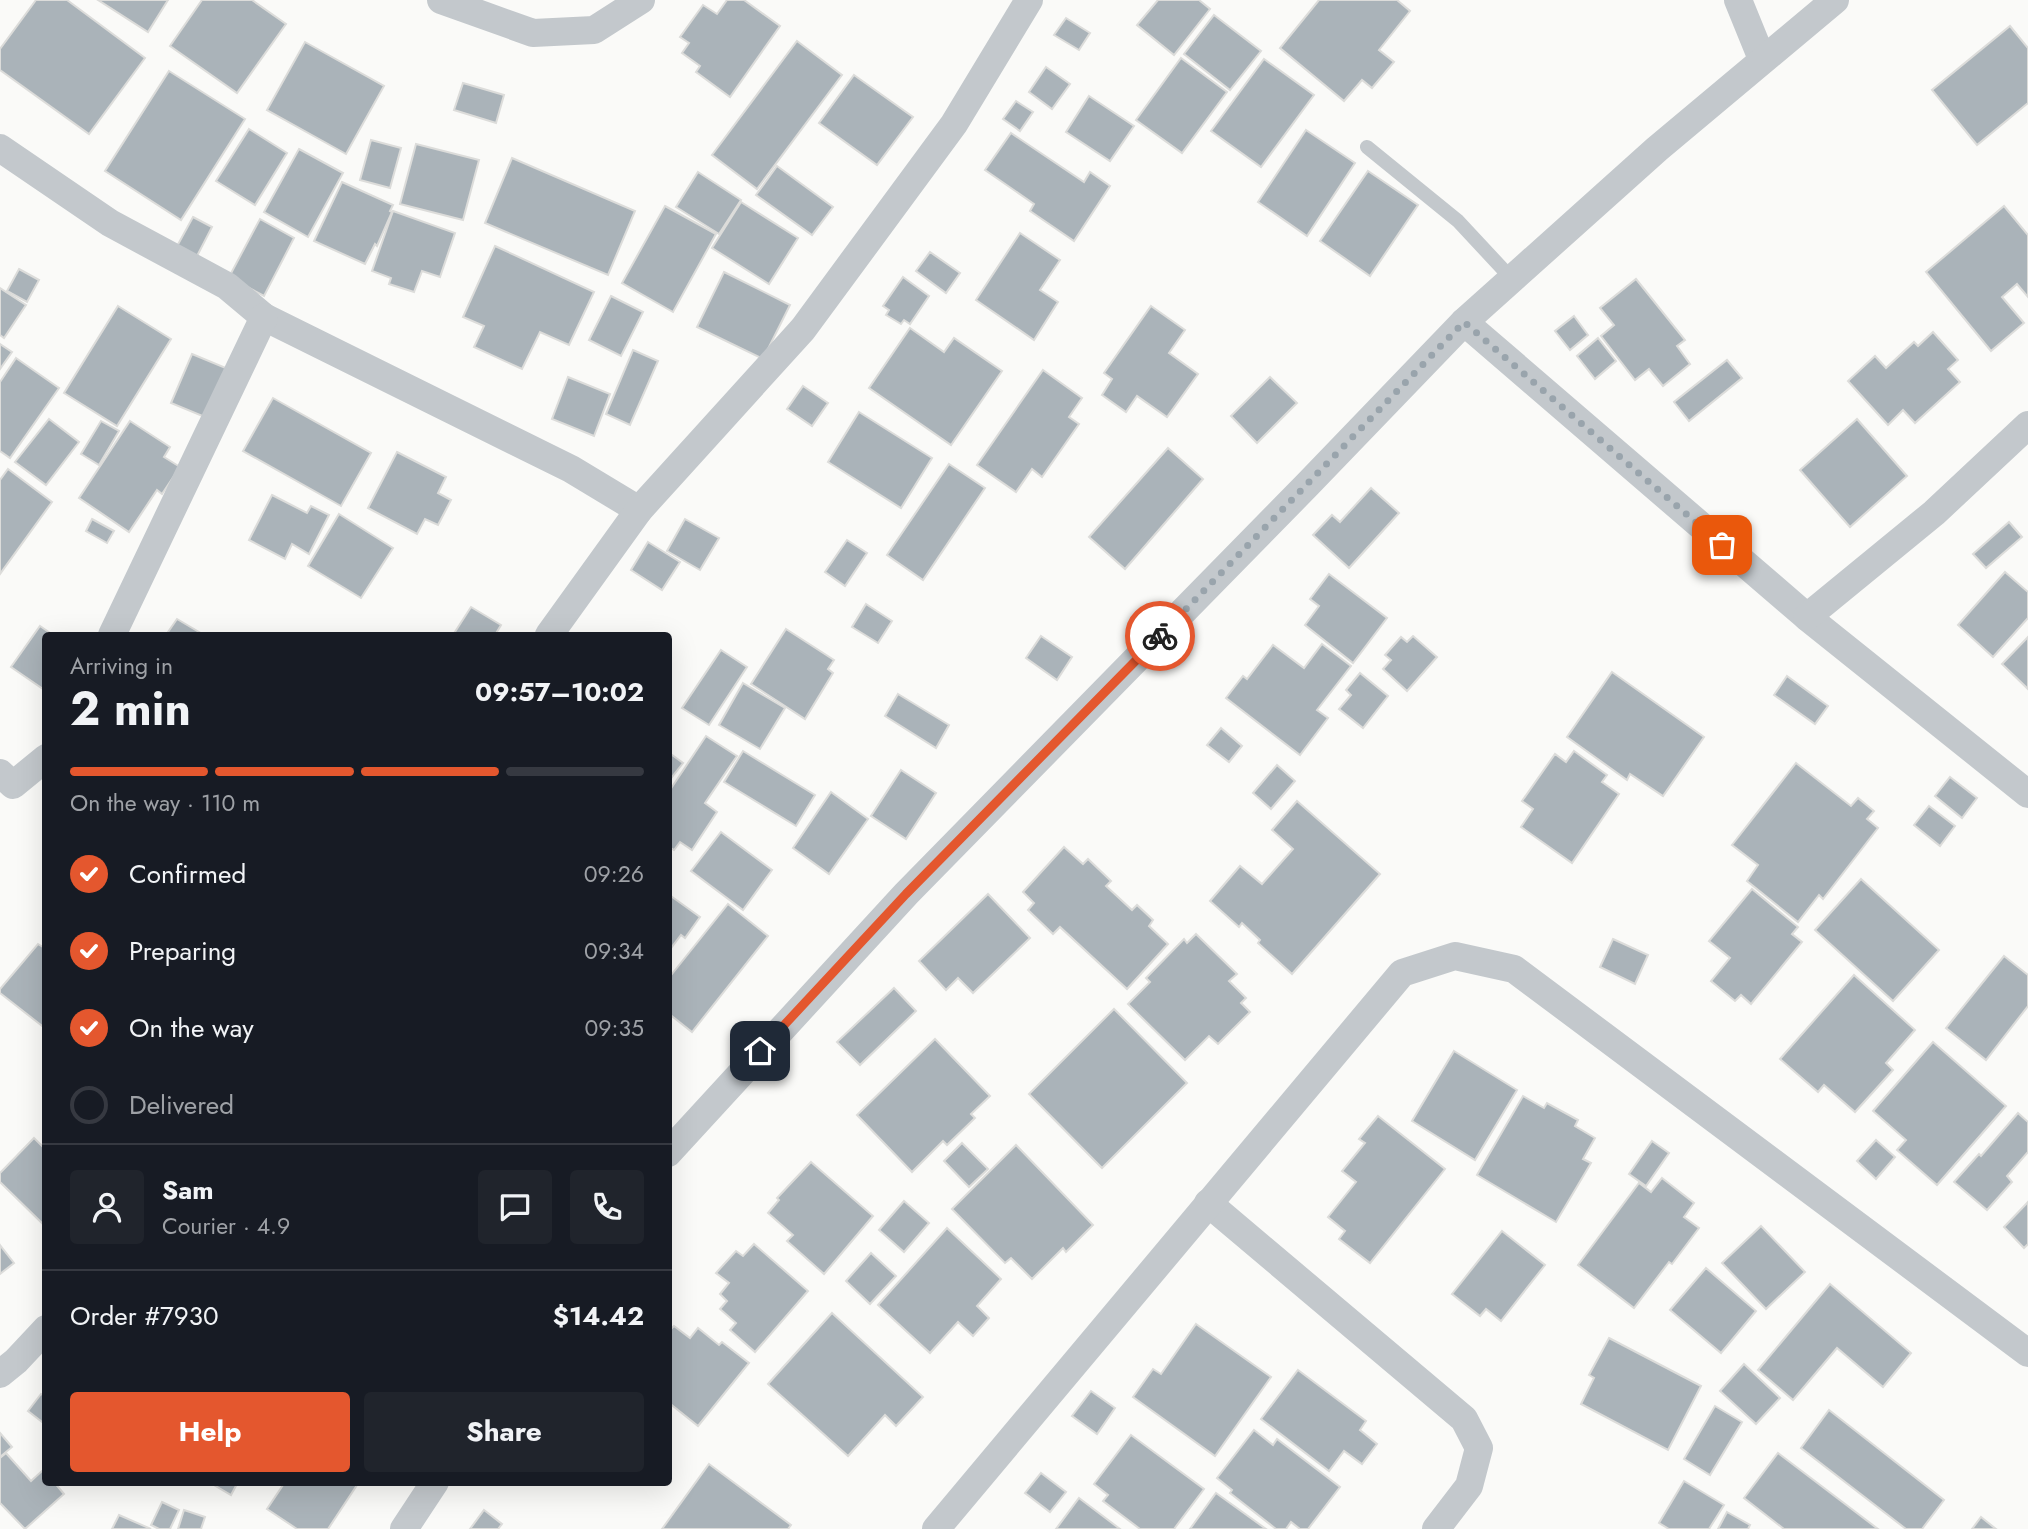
<!DOCTYPE html>
<meta charset="utf-8">
<style>
:root{--surface:#171b24;--page:#20242c;--text:#f1f3f6;--muted:#9ea1a6;--line:#363941;--accent:#e4572e}
body{margin:0;font-family:Jost,sans-serif;background:var(--page);color:var(--text);height:100vh;display:flex;flex-direction:column;font-size:26px;white-space:nowrap}
*{box-sizing:border-box;margin:0}
p{font-size:23px;color:var(--muted)}
.icon{flex:none;width:38px;height:38px;fill:none;stroke:currentColor;stroke-width:2;stroke-linecap:round;stroke-linejoin:round}
.map{position:relative;flex:1;overflow:hidden}
.drawer{position:absolute;left:42px;top:632px;width:630px;height:854px;display:flex;flex-direction:column;background:var(--surface);border-radius:7px;box-shadow:0 7px 28px #0002}
.drawer>*{flex:none}
.pin{position:absolute;display:grid;place-items:center;width:60px;height:60px;color:#fff;margin:-30px;border-radius:14px;box-shadow:0 4px 10px #0006}
.courier{position:absolute;display:grid;place-items:center;width:70px;height:70px;margin:-35px;border:5px solid #e4572e;border-radius:50%;background:#fff;color:#222;box-shadow:0 2px 9px #0007}
.head em{font-style:normal;font-weight:700}
.head div{display:flex;flex-direction:column-reverse}
.head{display:flex;align-items:center;justify-content:space-between;height:119px;padding:0 28px}
h1{font-size:46px;font-weight:700;line-height:52px}
.bar{display:grid;grid-template-columns:repeat(4,1fr);gap:10px 7px;align-content:center;height:84px;padding:0 28px}
.bar i{height:9px;border-radius:5px;background:var(--line)}
.bar .active{background:var(--accent)}
.bar p{grid-column:span 4}
.line{display:flex;align-items:center;gap:18px;padding:0 28px;border-top:2px solid var(--line)}
.line div{flex:1}
.round{display:grid;place-items:center;flex:none;width:74px;height:74px;border-radius:7px;background:var(--page)}
ol{padding:0 28px;list-style:none}
li{display:flex;align-items:center;gap:21px;height:77px}
li p{margin-inline-start:auto}
li .icon{padding:7px;border-radius:50%;background:var(--accent);color:#fff;stroke-width:4}
li:last-child{color:var(--muted)}
li i{width:38px;height:38px;border:4px solid var(--line);border-radius:50%}
.action{display:flex;gap:14px;margin-top:auto;padding:14px 28px}
.action a{flex:1;height:80px;border-radius:7px;background:var(--accent);color:#fff;font-size:28px;font-weight:700;line-height:80px;text-align:center}
.action a+a{background:var(--page);color:var(--text)}
.map>svg:first-child{display:block}
.building{fill:#aab3b9;stroke:#dcdcda;stroke-width:2}
.lines{fill:none;stroke-linecap:round;stroke-linejoin:round}
.service{stroke:#c3c8cc;stroke-width:14}
.minor{stroke:#c3c8cc;stroke-width:28}
.done{stroke:#99a4ac;stroke-width:7;stroke-dasharray:0 12.6}
.route{stroke:#e4572e;stroke-width:9}
</style>
<div class="map">
<svg width="2028" height="1529" viewBox="0 0 2028 1529">
<rect width="100%" height="100%" fill="#fafaf8"/>
<g class="building">
<polygon points="36,0 67,0 145,58 89,134 0,70 0,49"/>
<polygon points="98,0 168,0 148,32"/>
<polygon points="202,0 252,0 286,24 237,93 170,46"/>
<polygon points="727,0 744,0 780,26 730,97 696,72 700,66 682,53 689,43 680,37 703,5 717,14"/>
<polygon points="1158,0 1199,0 1210,9 1174,55 1137,25"/>
<polygon points="1319,0 1397,0 1410,11 1379,50 1394,62 1372,88 1362,80 1344,101 1280,48"/>
<polygon points="1214,15 1261,51 1230,90 1184,54"/>
<polygon points="1066,18 1090,33 1079,50 1054,35"/>
<polygon points="2010,26 2028,48 2028,103 1977,145 1932,90"/>
<polygon points="797,41 842,75 757,189 712,155"/>
<polygon points="305,42 384,86 346,154 267,110"/>
<polygon points="1181,58 1227,92 1182,153 1136,120"/>
<polygon points="1264,59 1314,95 1261,167 1211,131"/>
<polygon points="1046,67 1070,84 1052,109 1029,92"/>
<polygon points="169,71 245,119 181,220 105,171"/>
<polygon points="854,75 913,117 877,165 819,123"/>
<polygon points="463,83 504,95 496,123 454,110"/>
<polygon points="1089,96 1134,126 1110,161 1066,132"/>
<polygon points="1016,101 1033,112 1020,131 1003,119"/>
<polygon points="249,129 287,153 255,205 216,181"/>
<polygon points="1306,130 1355,163 1307,236 1258,202"/>
<polygon points="1011,133 1084,182 1090,172 1110,186 1074,241 1030,211 1034,204 985,170"/>
<polygon points="371,140 401,148 390,188 360,180"/>
<polygon points="416,144 479,160 463,220 400,204"/>
<polygon points="299,149 343,173 308,237 264,212"/>
<polygon points="512,158 635,211 608,275 485,223"/>
<polygon points="777,166 833,207 812,235 756,195"/>
<polygon points="1368,171 1418,205 1370,276 1320,241"/>
<polygon points="698,172 741,200 719,234 676,207"/>
<polygon points="342,182 393,205 390,211 392,212 377,246 375,244 365,264 314,241"/>
<polygon points="741,202 798,238 769,284 712,248"/>
<polygon points="665,206 716,234 673,312 622,283"/>
<polygon points="2004,206 2028,235 2028,297 2017,284 2002,297 2024,323 1991,351 1926,272"/>
<polygon points="393,211 455,233 440,277 422,271 414,292 389,284 391,278 372,271"/>
<polygon points="193,217 212,227 196,258 176,248"/>
<polygon points="260,219 294,238 264,296 229,277"/>
<polygon points="1020,233 1060,260 1040,290 1058,302 1034,340 976,300"/>
<polygon points="495,246 594,292 569,345 540,332 522,369 474,347 484,326 463,317"/>
<polygon points="930,252 960,273 946,293 916,271"/>
<polygon points="19,269 39,280 27,302 7,291"/>
<polygon points="724,272 790,305 763,359 697,327"/>
<polygon points="903,277 929,296 910,324 904,320 901,324 886,315 889,310 883,306"/>
<polygon points="1636,279 1685,340 1677,346 1690,364 1663,386 1649,369 1635,380 1601,336 1614,325 1600,308"/>
<polygon points="0,288 26,305 4,338 0,335"/>
<polygon points="611,296 643,312 621,356 589,340"/>
<polygon points="118,306 171,339 117,426 64,393"/>
<polygon points="1151,306 1185,330 1169,353 1198,374 1167,417 1137,396 1126,412 1102,395 1112,379 1104,373"/>
<polygon points="1574,316 1588,335 1570,350 1555,331"/>
<polygon points="910,328 944,352 954,338 1002,371 951,445 869,388"/>
<polygon points="1933,332 1958,360 1948,369 1960,382 1915,423 1903,410 1888,425 1848,381 1875,356 1886,368 1914,342 1918,346"/>
<polygon points="1598,338 1616,361 1595,379 1577,356"/>
<polygon points="0,344 12,352 0,369"/>
<polygon points="633,350 658,361 630,425 606,414"/>
<polygon points="192,354 233,371 212,420 171,403"/>
<polygon points="16,358 59,388 10,458 0,451 0,382"/>
<polygon points="1727,360 1742,378 1689,421 1674,402"/>
<polygon points="1043,370 1082,398 1069,417 1079,424 1042,477 1032,469 1016,492 977,465"/>
<polygon points="568,377 610,394 594,436 552,419"/>
<polygon points="1270,377 1297,403 1257,443 1231,416"/>
<polygon points="803,386 828,403 812,426 787,409"/>
<polygon points="273,398 371,453 341,506 243,451"/>
<polygon points="859,412 932,458 901,508 828,462"/>
<polygon points="49,419 79,442 46,485 15,462"/>
<polygon points="1857,419 1907,476 1850,527 1800,470"/>
<polygon points="101,421 119,431 99,465 81,454"/>
<polygon points="130,421 170,447 164,457 180,467 162,494 157,490 129,532 79,498"/>
<polygon points="1168,448 1203,479 1125,569 1089,537"/>
<polygon points="397,452 446,477 438,493 451,500 438,525 425,519 417,534 368,508"/>
<polygon points="949,464 985,488 923,580 887,555"/>
<polygon points="8,469 52,502 0,574 0,480"/>
<polygon points="1371,488 1399,513 1349,568 1313,535 1332,515 1340,522"/>
<polygon points="272,495 307,513 311,506 329,515 309,554 292,544 285,559 249,540"/>
<polygon points="339,514 393,548 361,598 308,566"/>
<polygon points="92,519 114,531 107,543 86,531"/>
<polygon points="685,519 719,538 700,570 667,551"/>
<polygon points="2009,522 2022,537 1986,568 1973,554"/>
<polygon points="847,540 867,553 845,586 825,572"/>
<polygon points="648,542 680,562 662,590 631,570"/>
<polygon points="2005,572 2028,592 2028,618 1993,657 1958,625"/>
<polygon points="1329,574 1387,618 1353,663 1305,625 1319,606 1310,599"/>
<polygon points="866,604 892,621 878,643 852,627"/>
<polygon points="471,607 501,625 495,635 453,635"/>
<polygon points="177,619 204,635 166,635"/>
<polygon points="40,626 53,635 46,635 46,691 11,667"/>
<polygon points="786,629 834,660 828,669 833,673 805,719 751,684"/>
<polygon points="1041,636 1072,657 1057,680 1026,658"/>
<polygon points="1413,636 1437,657 1407,691 1383,669 1391,660 1385,655 1401,637 1407,642"/>
<polygon points="2028,637 2028,689 2002,664"/>
<polygon points="1322,644 1351,666 1317,710 1328,718 1300,755 1226,698 1243,676 1247,679 1273,645 1304,668"/>
<polygon points="721,650 747,667 709,725 682,708"/>
<polygon points="1612,672 1704,737 1663,796 1630,774 1627,780 1567,737"/>
<polygon points="1360,673 1388,696 1363,728 1339,709 1351,695 1346,690"/>
<polygon points="1787,676 1828,706 1815,724 1774,695"/>
<polygon points="743,683 785,708 760,749 719,725"/>
<polygon points="898,694 949,725 936,748 885,716"/>
<polygon points="1221,728 1242,746 1229,762 1207,745"/>
<polygon points="706,736 737,756 705,803 717,812 692,850 680,842 674,850 668,846 668,793"/>
<polygon points="743,751 815,795 796,826 724,782"/>
<polygon points="1574,751 1607,775 1602,782 1619,794 1572,863 1521,827 1533,809 1522,801 1555,754 1566,762"/>
<polygon points="668,752 683,763 668,782"/>
<polygon points="1796,763 1851,806 1858,798 1874,811 1867,819 1878,828 1823,899 1819,895 1798,922 1747,881 1758,865 1732,845"/>
<polygon points="1277,765 1295,781 1271,809 1253,793"/>
<polygon points="901,770 936,793 906,839 871,816"/>
<polygon points="1950,777 1977,798 1962,818 1935,796"/>
<polygon points="831,792 868,819 829,874 793,848"/>
<polygon points="1297,801 1380,874 1292,974 1258,943 1260,940 1242,923 1239,927 1210,901 1240,866 1262,884 1293,849 1272,830"/>
<polygon points="1929,806 1955,826 1940,846 1914,825"/>
<polygon points="721,832 772,870 743,910 691,871"/>
<polygon points="1064,847 1083,864 1088,859 1111,881 1106,886 1132,910 1137,905 1153,920 1149,926 1168,944 1127,989 1060,927 1053,934 1028,910 1034,903 1023,892"/>
<polygon points="1861,879 1939,950 1893,1001 1815,930"/>
<polygon points="1752,889 1798,927 1792,934 1802,942 1751,1004 1741,995 1735,1001 1711,981 1730,958 1709,941"/>
<polygon points="668,894 700,917 685,938 681,935 668,952"/>
<polygon points="988,894 1030,938 973,993 958,978 946,990 919,961"/>
<polygon points="728,904 768,936 692,1032 668,1013 668,979"/>
<polygon points="1196,934 1237,974 1229,981 1246,998 1241,1003 1250,1012 1218,1044 1209,1036 1185,1060 1128,1004 1150,982 1146,978 1184,939 1187,943"/>
<polygon points="1613,939 1648,955 1635,984 1600,967"/>
<polygon points="38,944 46,949 46,1029 0,993 0,989"/>
<polygon points="2004,956 2028,975 2028,1006 1986,1060 1946,1028"/>
<polygon points="1854,975 1915,1030 1886,1063 1893,1070 1855,1112 1824,1085 1818,1092 1780,1059"/>
<polygon points="894,988 916,1011 860,1065 837,1042"/>
<polygon points="1114,1009 1187,1083 1102,1168 1029,1094"/>
<polygon points="935,1039 990,1096 971,1114 975,1118 947,1145 943,1141 912,1172 857,1115"/>
<polygon points="1933,1042 2006,1106 1937,1185 1897,1150 1906,1140 1873,1111"/>
<polygon points="1454,1051 1517,1090 1475,1160 1412,1121"/>
<polygon points="1523,1096 1544,1108 1547,1103 1578,1120 1575,1126 1595,1138 1583,1159 1591,1163 1556,1222 1477,1175"/>
<polygon points="2018,1113 2028,1122 2028,1152 2007,1176 2012,1182 1987,1210 1954,1182 1979,1154 1981,1156"/>
<polygon points="1378,1116 1445,1169 1370,1263 1339,1239 1345,1231 1328,1217 1356,1182 1342,1171 1365,1143 1359,1139"/>
<polygon points="34,1138 46,1150 46,1227 0,1182 0,1173"/>
<polygon points="1876,1140 1895,1157 1876,1179 1857,1161"/>
<polygon points="1652,1141 1669,1153 1646,1186 1629,1174"/>
<polygon points="962,1143 988,1169 969,1187 944,1161"/>
<polygon points="1016,1145 1093,1225 1066,1252 1063,1248 1032,1279 1011,1258 1005,1263 952,1209"/>
<polygon points="811,1162 873,1216 824,1274 787,1241 793,1235 768,1213 779,1200 777,1198"/>
<polygon points="1662,1178 1694,1203 1684,1217 1699,1228 1672,1264 1669,1262 1634,1308 1578,1265 1639,1183 1651,1192"/>
<polygon points="904,1201 929,1223 904,1252 879,1230"/>
<polygon points="2028,1202 2028,1244 2024,1248 2004,1227"/>
<polygon points="1761,1226 1805,1272 1766,1309 1722,1263"/>
<polygon points="947,1228 1001,1279 977,1306 989,1318 973,1336 958,1322 930,1353 878,1305"/>
<polygon points="1502,1231 1545,1265 1501,1321 1486,1309 1480,1316 1452,1294"/>
<polygon points="754,1244 808,1291 755,1352 730,1330 736,1323 720,1309 727,1301 720,1294 729,1283 716,1273 736,1251 743,1256"/>
<polygon points="0,1245 14,1263 0,1274"/>
<polygon points="871,1253 896,1276 870,1304 846,1281"/>
<polygon points="1706,1268 1756,1311 1721,1353 1670,1310"/>
<polygon points="1830,1284 1911,1353 1883,1387 1837,1348 1793,1400 1758,1370"/>
<polygon points="832,1313 923,1397 896,1426 885,1415 848,1456 768,1384"/>
<polygon points="1196,1324 1271,1377 1215,1456 1133,1397 1153,1369 1161,1374"/>
<polygon points="674,1326 690,1338 698,1328 719,1345 722,1342 749,1363 698,1426 668,1402 668,1332"/>
<polygon points="1609,1338 1701,1386 1668,1450 1581,1404 1594,1378 1589,1375"/>
<polygon points="1744,1364 1780,1398 1756,1424 1720,1391"/>
<polygon points="1298,1370 1366,1421 1360,1430 1377,1444 1362,1464 1344,1451 1329,1471 1261,1419"/>
<polygon points="1091,1391 1115,1408 1097,1434 1072,1416"/>
<polygon points="41,1394 46,1397 46,1425 28,1411"/>
<polygon points="1715,1406 1742,1422 1710,1475 1684,1459"/>
<polygon points="1829,1410 1944,1500 1922,1529 1906,1529 1801,1448"/>
<polygon points="1254,1430 1273,1445 1277,1439 1340,1487 1308,1529 1300,1529 1291,1522 1286,1529 1276,1529 1230,1493 1232,1490 1217,1478"/>
<polygon points="0,1433 12,1447 0,1457"/>
<polygon points="1131,1435 1204,1489 1174,1529 1140,1529 1103,1501 1108,1495 1094,1484"/>
<polygon points="6,1453 31,1481 43,1470 46,1482 54,1482 64,1494 25,1529 0,1503 0,1458"/>
<polygon points="1778,1453 1878,1529 1784,1529 1744,1498"/>
<polygon points="709,1464 791,1525 788,1529 662,1529"/>
<polygon points="1041,1473 1066,1492 1050,1512 1025,1493"/>
<polygon points="1684,1481 1724,1505 1709,1529 1669,1529 1659,1523"/>
<polygon points="209,1482 238,1482 231,1495"/>
<polygon points="278,1482 359,1482 328,1529 297,1529 267,1509 283,1485"/>
<polygon points="1216,1493 1266,1529 1190,1529"/>
<polygon points="1079,1498 1120,1529 1056,1529"/>
<polygon points="162,1502 179,1510 170,1529 159,1529 151,1525"/>
<polygon points="184,1510 205,1517 201,1529 178,1529"/>
<polygon points="484,1510 502,1524 498,1529 470,1529"/>
<polygon points="1727,1512 1750,1525 1748,1529 1718,1529"/>
<polygon points="119,1515 151,1529 112,1529"/>
<polygon points="1981,1517 1996,1529 1972,1529"/>
</g>
<g class="lines">
<polyline class="service" points="1367,147 1458,221 1512,279"/>
<g class="minor">
<polyline points="441,0 533,33 594,30 641,0"/>
<polyline points="1738,0 1762,59"/>
<polyline points="0,148 110,223 227,286 264,317 571,469 639,510"/>
<polyline points="1464,322 1807,617 2028,794"/>
<polyline points="1807,617 1934,513 2028,425"/>
<polyline points="112,635 264,317"/>
<polyline points="549,635 639,510 803,329 954,124 1029,0"/>
<polyline points="0,773 13,785 46,758"/>
<polyline points="668,1153 906,894 1308,484 1464,322 1657,149 1835,0"/>
<polyline points="1208,1203 1464,1419 1479,1448 1469,1486 1436,1529"/>
<polyline points="0,1374 16,1361 46,1329"/>
<polyline points="404,1529 435,1482"/>
<polyline points="936,1529 1402,973 1455,956 1514,969 2028,1353"/>
</g>
</g>
<g class="lines">
<polyline class="done" points="1160,636 1464,322 1722,545"/>
<polyline class="route" points="760,1051 906,894 1160,636"/>
</g>
</svg>
<div class="pin" style="left:1722px;top:545px;background:#ea580c"><svg class="icon" aria-label="bag" viewBox="0 0 24 24"><path d="M5 8h14l-1 12H6zM9 8a3 3 0 0 1 6 0"/></svg></div>
<div class="pin" style="left:760px;top:1051px;background:#1f2937"><svg class="icon" aria-label="home" viewBox="0 0 24 24"><path d="M3 11l9-7 9 7M6 9v11h12V9"/></svg></div>
<div class="courier" style="left:1160px;top:636px"><svg class="icon" aria-label="bike" viewBox="0 0 24 24"><circle cx="6" cy="16" r="4"/><circle cx="18" cy="16" r="4"/><path d="M6 16l4-8h5l3 8M10 8l3 8H6M13 5h3"/></svg></div>
<section class="drawer">
<div class="head"><div><h1>2 min</h1><p>Arriving in</p></div><em>09:57–10:02</em></div>
<div class="bar"><i class="active"></i><i class="active"></i><i class="active"></i><i></i><p>On the way · 110 m</p></div>
<ol>
<li><svg class="icon" aria-label="check" viewBox="0 0 24 24"><path d="M5 12l5 5 9-10"/></svg>Confirmed<p>09:26</p></li>
<li><svg class="icon" aria-label="check" viewBox="0 0 24 24"><path d="M5 12l5 5 9-10"/></svg>Preparing<p>09:34</p></li>
<li><svg class="icon" aria-label="check" viewBox="0 0 24 24"><path d="M5 12l5 5 9-10"/></svg>On the way<p>09:35</p></li>
<li><i></i>Delivered</li>
</ol>
<div class="line" style="height:126px"><a class="round"><svg class="icon" aria-label="person" viewBox="0 0 24 24"><circle cx="12" cy="8" r="4"/><path d="M4 21q1-7 8-7t8 7"/></svg></a><div><b>Sam</b><p>Courier · 4.9</p></div><a class="round"><svg class="icon" aria-label="chat" viewBox="0 0 24 24"><path d="M4 5h16v11H9l-5 4z"/></svg></a><a class="round"><svg class="icon" aria-label="phone" viewBox="0 0 24 24"><path d="M5 4h4l2 5-3 2q2 4 5 5l2-3 5 2v4C11 20 4 13 5 4z"/></svg></a></div>
<div class="line" style="height:91px"><div>Order #7930</div><b>$14.42</b></div>
<div class="action"><a>Help</a><a>Share</a></div>
</section>
</div>
